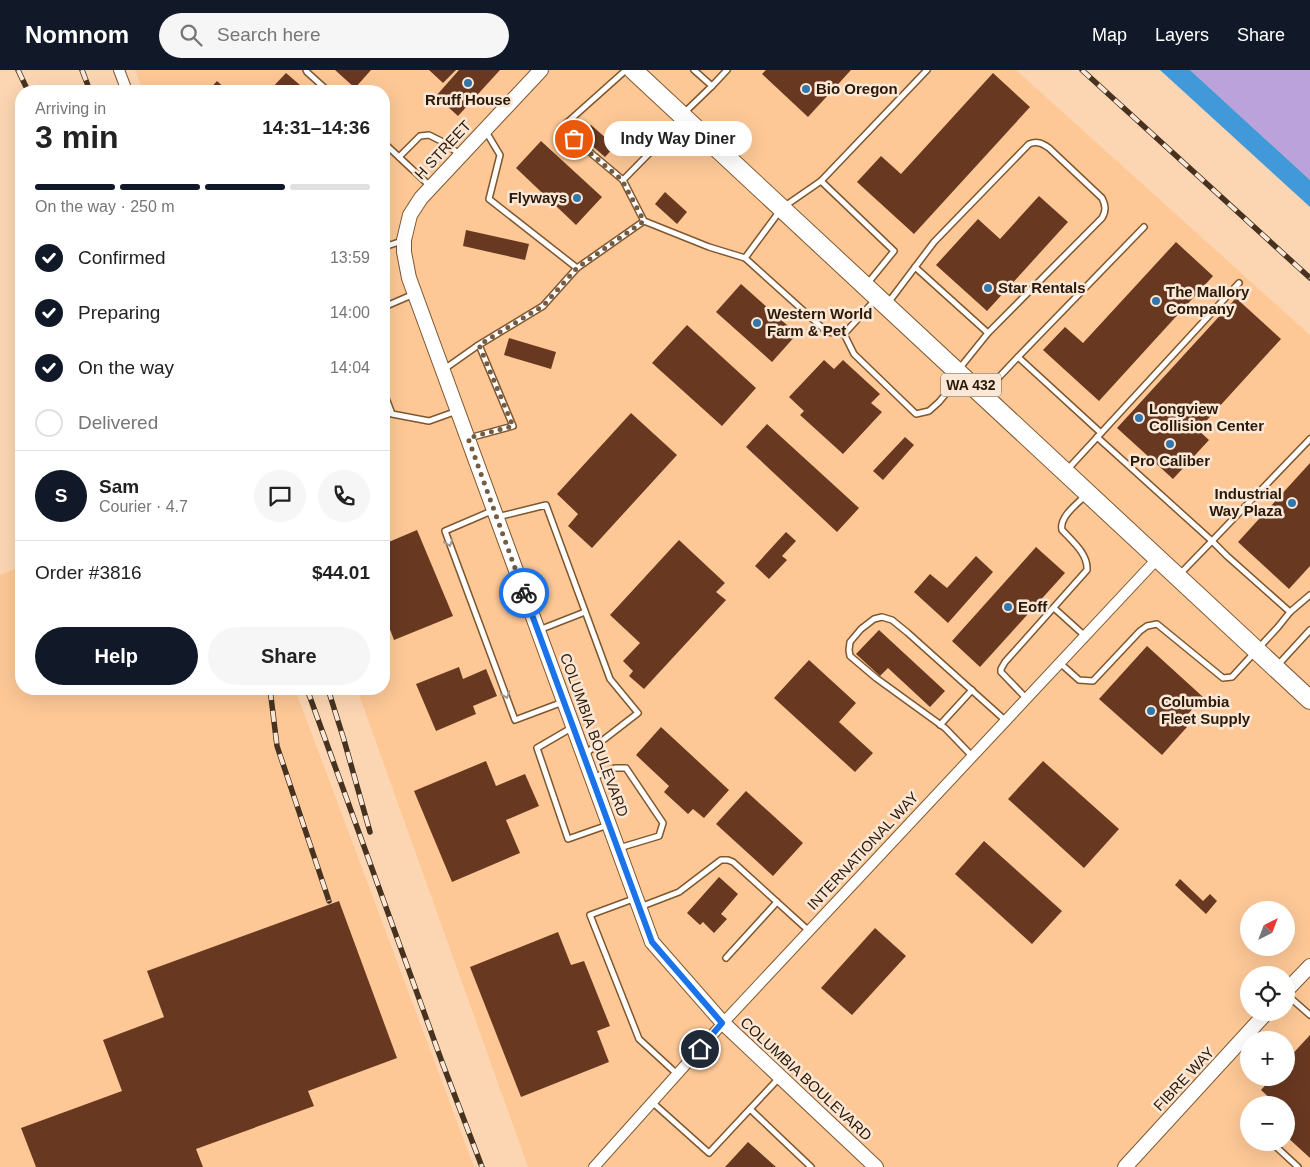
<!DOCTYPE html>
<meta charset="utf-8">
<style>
:root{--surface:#fff;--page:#f6f6f6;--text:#222;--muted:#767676;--line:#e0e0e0;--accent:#111827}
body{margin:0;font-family:Helvetica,sans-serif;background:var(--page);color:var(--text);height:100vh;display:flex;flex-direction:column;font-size:19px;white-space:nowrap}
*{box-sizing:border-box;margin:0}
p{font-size:16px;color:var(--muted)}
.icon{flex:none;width:28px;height:28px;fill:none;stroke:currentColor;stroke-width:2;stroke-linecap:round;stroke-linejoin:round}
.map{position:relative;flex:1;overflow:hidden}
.panel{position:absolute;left:15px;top:15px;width:375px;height:610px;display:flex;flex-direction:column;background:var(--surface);border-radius:20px;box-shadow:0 5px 20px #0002}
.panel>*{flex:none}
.needle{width:32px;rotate:42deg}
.buttons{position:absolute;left:1240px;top:831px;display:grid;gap:10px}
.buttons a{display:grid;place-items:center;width:55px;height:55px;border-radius:50%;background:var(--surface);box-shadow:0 5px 20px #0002;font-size:25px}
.pin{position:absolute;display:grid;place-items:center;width:42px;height:42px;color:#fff;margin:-21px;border:2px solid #fff;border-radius:50%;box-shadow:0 1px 5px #0007}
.courier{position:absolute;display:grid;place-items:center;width:50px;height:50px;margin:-25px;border:4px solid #1a73e8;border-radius:50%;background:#fff;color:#222;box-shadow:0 1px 6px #0007}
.bubble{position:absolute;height:35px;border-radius:18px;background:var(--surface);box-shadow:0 5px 20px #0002;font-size:16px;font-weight:700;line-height:35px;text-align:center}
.overview em{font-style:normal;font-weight:700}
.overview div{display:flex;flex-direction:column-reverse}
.overview{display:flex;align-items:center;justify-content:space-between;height:85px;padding:0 20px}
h1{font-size:32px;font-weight:700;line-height:38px}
.bar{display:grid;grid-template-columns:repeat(4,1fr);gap:8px 5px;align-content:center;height:60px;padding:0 20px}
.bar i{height:6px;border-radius:4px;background:var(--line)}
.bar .current{background:var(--accent)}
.bar p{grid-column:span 4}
.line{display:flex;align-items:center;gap:12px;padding:0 20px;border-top:1px solid var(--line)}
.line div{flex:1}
.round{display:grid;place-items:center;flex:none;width:52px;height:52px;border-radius:26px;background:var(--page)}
ol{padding:0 20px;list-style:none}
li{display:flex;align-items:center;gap:15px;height:55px}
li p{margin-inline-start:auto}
li .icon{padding:5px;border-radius:50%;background:var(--accent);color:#fff;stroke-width:4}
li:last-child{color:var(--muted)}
li i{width:28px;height:28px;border:2px solid var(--line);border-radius:50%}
.button{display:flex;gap:10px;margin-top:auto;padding:10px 20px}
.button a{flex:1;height:58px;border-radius:30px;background:var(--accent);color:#fff;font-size:20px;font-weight:700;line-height:58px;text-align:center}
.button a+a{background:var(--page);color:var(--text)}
header{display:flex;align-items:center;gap:30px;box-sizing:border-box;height:70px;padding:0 25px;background:var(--accent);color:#fff}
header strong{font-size:24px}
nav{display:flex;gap:28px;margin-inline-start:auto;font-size:18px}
.search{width:350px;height:45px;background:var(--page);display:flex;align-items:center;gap:12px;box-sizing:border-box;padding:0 18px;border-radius:28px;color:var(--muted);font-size:19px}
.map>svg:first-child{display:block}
.built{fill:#fdc896;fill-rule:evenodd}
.green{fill:#bba2da}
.water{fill:#4199da}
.building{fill:#693821}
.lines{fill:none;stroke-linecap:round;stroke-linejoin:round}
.service-casing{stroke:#7f572e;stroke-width:8}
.minor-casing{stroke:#7f572e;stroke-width:12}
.tertiary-casing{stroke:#7f572e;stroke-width:16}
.trunk-casing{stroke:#7f572e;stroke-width:20}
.service{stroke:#fff;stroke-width:5}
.minor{stroke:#fff;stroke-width:10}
.tertiary{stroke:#fff;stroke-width:14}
.trunk{stroke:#fff;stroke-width:18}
.rail-casing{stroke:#46321f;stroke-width:5.5}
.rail{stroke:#fbe7d6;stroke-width:4;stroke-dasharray:11;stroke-linecap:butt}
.oneway{stroke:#a09890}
.done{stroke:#745c44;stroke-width:5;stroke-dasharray:0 9}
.route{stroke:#1a73e8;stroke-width:6}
.poi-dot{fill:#3177ac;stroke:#fbe7d6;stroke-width:2}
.labels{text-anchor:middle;stroke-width:5;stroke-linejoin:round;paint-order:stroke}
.shield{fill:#fbe7d6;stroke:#695846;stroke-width:1}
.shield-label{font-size:14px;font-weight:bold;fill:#2b1a09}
.poi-label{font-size:15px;font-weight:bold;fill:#2b1a09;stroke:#fbe7d6;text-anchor:start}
.street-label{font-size:15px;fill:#2b1a09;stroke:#fbe7d6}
</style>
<header>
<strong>Nomnom</strong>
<div class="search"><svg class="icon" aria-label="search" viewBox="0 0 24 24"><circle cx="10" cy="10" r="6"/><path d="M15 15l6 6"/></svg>Search here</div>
<nav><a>Map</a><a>Layers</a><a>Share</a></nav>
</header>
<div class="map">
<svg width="1310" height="1097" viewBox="0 0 1310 1097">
<rect width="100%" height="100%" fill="#fcd6b3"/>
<g class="built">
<path d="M135,0H1016L1310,265V1097H528L357,619H384V21H143ZM1249,840H1286V878H1249ZM1249,905H1286V942H1249ZM1249,970H1286V1008H1249ZM1249,1035H1286V1072H1249Z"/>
<polygon points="21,497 21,619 295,619 474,1097 0,1097 0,505"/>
</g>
<polygon class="green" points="1190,0 1310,0 1310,110"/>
<polygon class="water" points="1160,0 1190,0 1310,110 1310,137"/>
<g class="building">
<polygon points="335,0 371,0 355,18"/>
<polygon points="429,0 456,0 443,13"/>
<polygon points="459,0 500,0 458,46 436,26"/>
<polygon points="766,0 851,0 808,47 762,4"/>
<polygon points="286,3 307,21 269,21"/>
<polygon points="993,3 1030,37 914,164 857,112 881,86 901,104"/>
<polygon points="217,11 228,21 208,21"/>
<polygon points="591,55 615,76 605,87 581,66"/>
<polygon points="541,71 602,127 576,155 516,98"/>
<polygon points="665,122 687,142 677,154 655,134"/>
<polygon points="1039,126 1068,152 987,241 936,195 978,149 1000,169"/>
<polygon points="466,160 529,174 525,190 463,176"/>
<polygon points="1176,172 1213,206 1099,331 1043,280 1065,257 1083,273"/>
<polygon points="741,214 797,264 772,292 716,242"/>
<polygon points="1236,228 1281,269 1198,360 1209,370 1173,409 1117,358"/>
<polygon points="687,255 756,318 722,356 652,293"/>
<polygon points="509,268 556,282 551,299 504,285"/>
<polygon points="824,290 834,299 843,290 880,324 871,333 882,342 843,384 800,345 804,341 789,327"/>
<polygon points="631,343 677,385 592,478 568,456 578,444 557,424"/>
<polygon points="767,354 859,438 837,462 746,377"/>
<polygon points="905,367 914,375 883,410 873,401"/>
<polygon points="1310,393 1310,496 1289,519 1238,472"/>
<polygon points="417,460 453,546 394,570 384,544 384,474"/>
<polygon points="786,462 796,471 782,486 787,490 769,509 755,496"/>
<polygon points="679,470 725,513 716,522 726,530 644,619 629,606 633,601 623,591 640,573 610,545"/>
<polygon points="1036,477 1065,503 980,597 952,571"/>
<polygon points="976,486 993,502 948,553 914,522 930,504 947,518"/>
<polygon points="879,560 945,621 930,637 888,598 880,606 856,584"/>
<polygon points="1147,576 1203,627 1181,652 1187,657 1162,685 1099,629"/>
<polygon points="809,590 856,633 839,652 873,683 855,702 774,628"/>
<polygon points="459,597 463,609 486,599 497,626 473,636 476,644 436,661 416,614"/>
<polygon points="661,657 729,720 704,748 693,739 688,744 664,722 669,716 636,685"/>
<polygon points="486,691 496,716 525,704 539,736 506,750 520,783 452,812 414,721"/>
<polygon points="1043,691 1119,759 1084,798 1008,729"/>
<polygon points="746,721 803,773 773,806 716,754"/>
<polygon points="984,771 1062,841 1032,874 955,804"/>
<polygon points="719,807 738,824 721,844 727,849 714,863 703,852 700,855 687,843"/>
<polygon points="1180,809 1203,831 1210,824 1217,831 1206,844 1175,815"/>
<polygon points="339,831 397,988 308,1021 314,1036 196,1079 203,1097 36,1097 21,1058 122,1021 103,970 164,947 147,901"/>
<polygon points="875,858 906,886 852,945 821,918"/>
<polygon points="558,862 571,895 584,891 610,956 597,961 609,992 521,1027 470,897"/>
<polygon points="1310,965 1310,1088 1286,1066 1286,1035 1269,1035 1273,1031 1261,1020 1272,1008 1286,1008 1286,991"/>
<polygon points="748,1072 776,1097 725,1097"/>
</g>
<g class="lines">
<defs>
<g id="service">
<polyline points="306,0 307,2 328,21"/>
<polyline points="626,0 561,58 623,110 644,151"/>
<polyline points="712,16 727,0"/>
<polyline points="684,43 712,16 694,0"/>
<polyline points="485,60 500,85 489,129 577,198 644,151 709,177 745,188 827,262 844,264 876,229"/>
<polyline points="384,73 431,117"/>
<polyline points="399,87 420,66 429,65 441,71 461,85"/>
<polyline points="623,110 682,50"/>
<polyline points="821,111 927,0"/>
<polyline points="384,177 402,171"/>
<polyline points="745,188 782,138 821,111 894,181 868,213"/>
<polyline points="915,197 988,263 959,299"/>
<path d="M888,233L934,172L1029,74C1037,71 1042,73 1049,78L1102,128C1106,136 1106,141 1102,148L988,263"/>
<polyline points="384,237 414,224"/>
<polyline points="844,264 854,284 916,344 929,341 939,332 959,308"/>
<polyline points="1018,287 1144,157"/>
<polyline points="443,300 477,276 543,236 577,198"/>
<polyline points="384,323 392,344 429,351 457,341"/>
<polyline points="984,323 1018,287 1101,363"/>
<polyline points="1097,367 1212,471 1310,369"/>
<polyline points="469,368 513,356 479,275"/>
<polyline points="1067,400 1239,213"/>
<polyline points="494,440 445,461 515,650 563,632"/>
<polyline points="497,447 546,435 610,609 638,643 585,684"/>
<polyline points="1054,538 1085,566"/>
<polyline points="1290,542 1310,525"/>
<polyline points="539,560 585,542"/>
<polyline points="1060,593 1079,610 1093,611 1140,561 1147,556 1157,554 1223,608 1232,607 1278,557 1290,542 1227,486 1212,471 1179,505"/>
<polyline points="1277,596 1310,560"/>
<path d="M1026,628L1001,602V599L1005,592L1087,500C1088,484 1073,472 1062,460C1059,447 1077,434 1086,425"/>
<polyline points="940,655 972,620"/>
<polyline points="573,657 537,678 568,769 608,755"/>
<polyline points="972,686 945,658 876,608 850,586 849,580 850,572 861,559 874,549 882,547 892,550 908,563 1006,651"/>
<polyline points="593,708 615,698 626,698 663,753 659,766 619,778"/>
<polyline points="636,828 590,845 639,969 677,1004"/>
<polyline points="640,837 679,822 721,790 728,790 733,792 809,861"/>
<polyline points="726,888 777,832"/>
<polyline points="1286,924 1310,945"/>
<polyline points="780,1007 750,1039 811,1097"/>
<polyline points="652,1032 709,1083 750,1039"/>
<polyline points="1271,1072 1298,1097"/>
</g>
<g id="minor">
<polyline points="119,0 127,21"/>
<polyline points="594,1097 723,953 1157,489"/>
</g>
<g id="tertiary">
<polyline points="541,0 421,128 410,145 404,170 404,182 409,208 652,872 723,953 876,1097"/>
<polyline points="1286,921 1310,896"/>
<polyline points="1125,1097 1267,942"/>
</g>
<polyline id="trunk" points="633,0 1310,630"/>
</defs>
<use href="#service" class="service-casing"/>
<use href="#minor" class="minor-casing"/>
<use href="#tertiary" class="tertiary-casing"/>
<use href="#trunk" class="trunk-casing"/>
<use href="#service" class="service"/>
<use href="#minor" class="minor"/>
<use href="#tertiary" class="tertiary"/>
<use href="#trunk" class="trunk"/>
<defs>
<g id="rail">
<polyline points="18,0 28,21"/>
<polyline points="82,0 90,21"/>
<polyline points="1082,0 1310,208"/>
<polyline points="270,619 277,676 329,831"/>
<polyline points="307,619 442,992 482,1097"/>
<polyline points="328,619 344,670 370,762"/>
</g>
</defs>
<use href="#rail" class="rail-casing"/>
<use href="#rail" class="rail"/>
</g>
<defs><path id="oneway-chevron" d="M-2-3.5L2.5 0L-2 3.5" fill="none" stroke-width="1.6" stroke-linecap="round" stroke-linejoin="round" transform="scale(1.25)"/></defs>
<g class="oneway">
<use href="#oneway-chevron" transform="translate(449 473) rotate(70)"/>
<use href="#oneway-chevron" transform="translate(506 625) rotate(70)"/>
</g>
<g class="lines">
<polyline class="done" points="524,523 468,368 513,356 479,275 543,236 577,198 644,151 622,110 574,69"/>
<polyline class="route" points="524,523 652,872 722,953 700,979"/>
</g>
<g class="poi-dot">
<circle cx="468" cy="13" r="5"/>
<circle cx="806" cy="19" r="5"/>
<circle cx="577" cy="128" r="5"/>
<circle cx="988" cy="218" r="5"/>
<circle cx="1156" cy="231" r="5"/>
<circle cx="757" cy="253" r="5"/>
<circle cx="1139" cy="348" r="5"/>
<circle cx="1170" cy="374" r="5"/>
<circle cx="1292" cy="433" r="5"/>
<circle cx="1008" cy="537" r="5"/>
<circle cx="1151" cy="641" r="5"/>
</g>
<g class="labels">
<rect class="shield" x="941" y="303.5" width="60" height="23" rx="4"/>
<g class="shield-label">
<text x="971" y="320">WA 432</text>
</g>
<g class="poi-label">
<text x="816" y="24">Bio Oregon</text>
<text x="468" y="35" text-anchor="middle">Rruff House</text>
<text x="567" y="133" text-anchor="end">Flyways</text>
<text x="998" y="223">Star Rentals</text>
<text x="1166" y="227">The Mallory<tspan x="1166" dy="17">Company</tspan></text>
<text x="767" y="249">Western World<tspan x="767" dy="17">Farm &amp; Pet</tspan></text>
<text x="1149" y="344">Longview<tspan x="1149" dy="17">Collision Center</tspan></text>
<text x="1170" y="396" text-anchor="middle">Pro Caliber</text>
<text x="1282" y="429" text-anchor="end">Industrial<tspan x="1282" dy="17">Way Plaza</tspan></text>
<text x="1018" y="542">Eoff</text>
<text x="1161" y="637">Columbia<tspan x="1161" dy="17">Fleet Supply</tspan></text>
</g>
<g class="street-label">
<text transform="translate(443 80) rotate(-47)" y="5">H STREET</text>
<text transform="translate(594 665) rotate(70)" y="5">COLUMBIA BOULEVARD</text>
<text transform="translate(863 781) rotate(-47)" y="5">INTERNATIONAL WAY</text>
<text transform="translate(806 1009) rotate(43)" y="5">COLUMBIA BOULEVARD</text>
<text transform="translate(1184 1009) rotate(-47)" y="5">FIBRE WAY</text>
</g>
</g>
</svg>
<div class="buttons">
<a><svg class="needle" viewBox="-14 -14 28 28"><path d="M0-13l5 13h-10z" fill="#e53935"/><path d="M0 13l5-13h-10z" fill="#767676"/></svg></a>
<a><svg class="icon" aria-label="locate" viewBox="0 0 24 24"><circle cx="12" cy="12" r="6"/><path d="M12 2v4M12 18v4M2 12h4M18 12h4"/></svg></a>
<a>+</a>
<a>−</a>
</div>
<div class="pin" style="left:574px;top:69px;background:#ea580c"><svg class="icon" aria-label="bag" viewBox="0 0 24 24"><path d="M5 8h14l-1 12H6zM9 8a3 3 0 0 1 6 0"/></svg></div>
<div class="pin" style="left:700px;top:979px;background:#1f2937"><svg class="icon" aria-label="home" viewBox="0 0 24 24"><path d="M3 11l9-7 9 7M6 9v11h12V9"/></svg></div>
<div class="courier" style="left:524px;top:523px"><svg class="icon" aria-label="bike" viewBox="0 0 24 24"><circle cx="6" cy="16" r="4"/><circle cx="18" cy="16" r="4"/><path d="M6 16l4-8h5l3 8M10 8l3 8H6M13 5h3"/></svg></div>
<div class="bubble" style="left:604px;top:51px;width:148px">Indy Way Diner</div>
<section class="panel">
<div class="overview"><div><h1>3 min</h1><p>Arriving in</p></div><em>14:31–14:36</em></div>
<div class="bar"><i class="current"></i><i class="current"></i><i class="current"></i><i></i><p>On the way · 250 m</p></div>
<ol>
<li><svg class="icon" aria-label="check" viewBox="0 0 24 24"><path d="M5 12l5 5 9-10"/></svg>Confirmed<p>13:59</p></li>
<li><svg class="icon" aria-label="check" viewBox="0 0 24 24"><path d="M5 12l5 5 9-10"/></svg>Preparing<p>14:00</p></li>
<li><svg class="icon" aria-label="check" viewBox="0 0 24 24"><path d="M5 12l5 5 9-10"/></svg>On the way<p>14:04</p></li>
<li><i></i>Delivered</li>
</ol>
<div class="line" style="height:90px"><b class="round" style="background:var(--accent);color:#fff">S</b><div><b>Sam</b><p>Courier · 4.7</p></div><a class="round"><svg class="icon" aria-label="chat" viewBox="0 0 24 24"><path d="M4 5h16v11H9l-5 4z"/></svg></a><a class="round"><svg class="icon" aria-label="phone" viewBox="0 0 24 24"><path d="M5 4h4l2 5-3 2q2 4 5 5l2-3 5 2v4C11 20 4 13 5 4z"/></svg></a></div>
<div class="line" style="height:65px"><div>Order #3816</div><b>$44.01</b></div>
<div class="button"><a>Help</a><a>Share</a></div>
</section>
</div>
